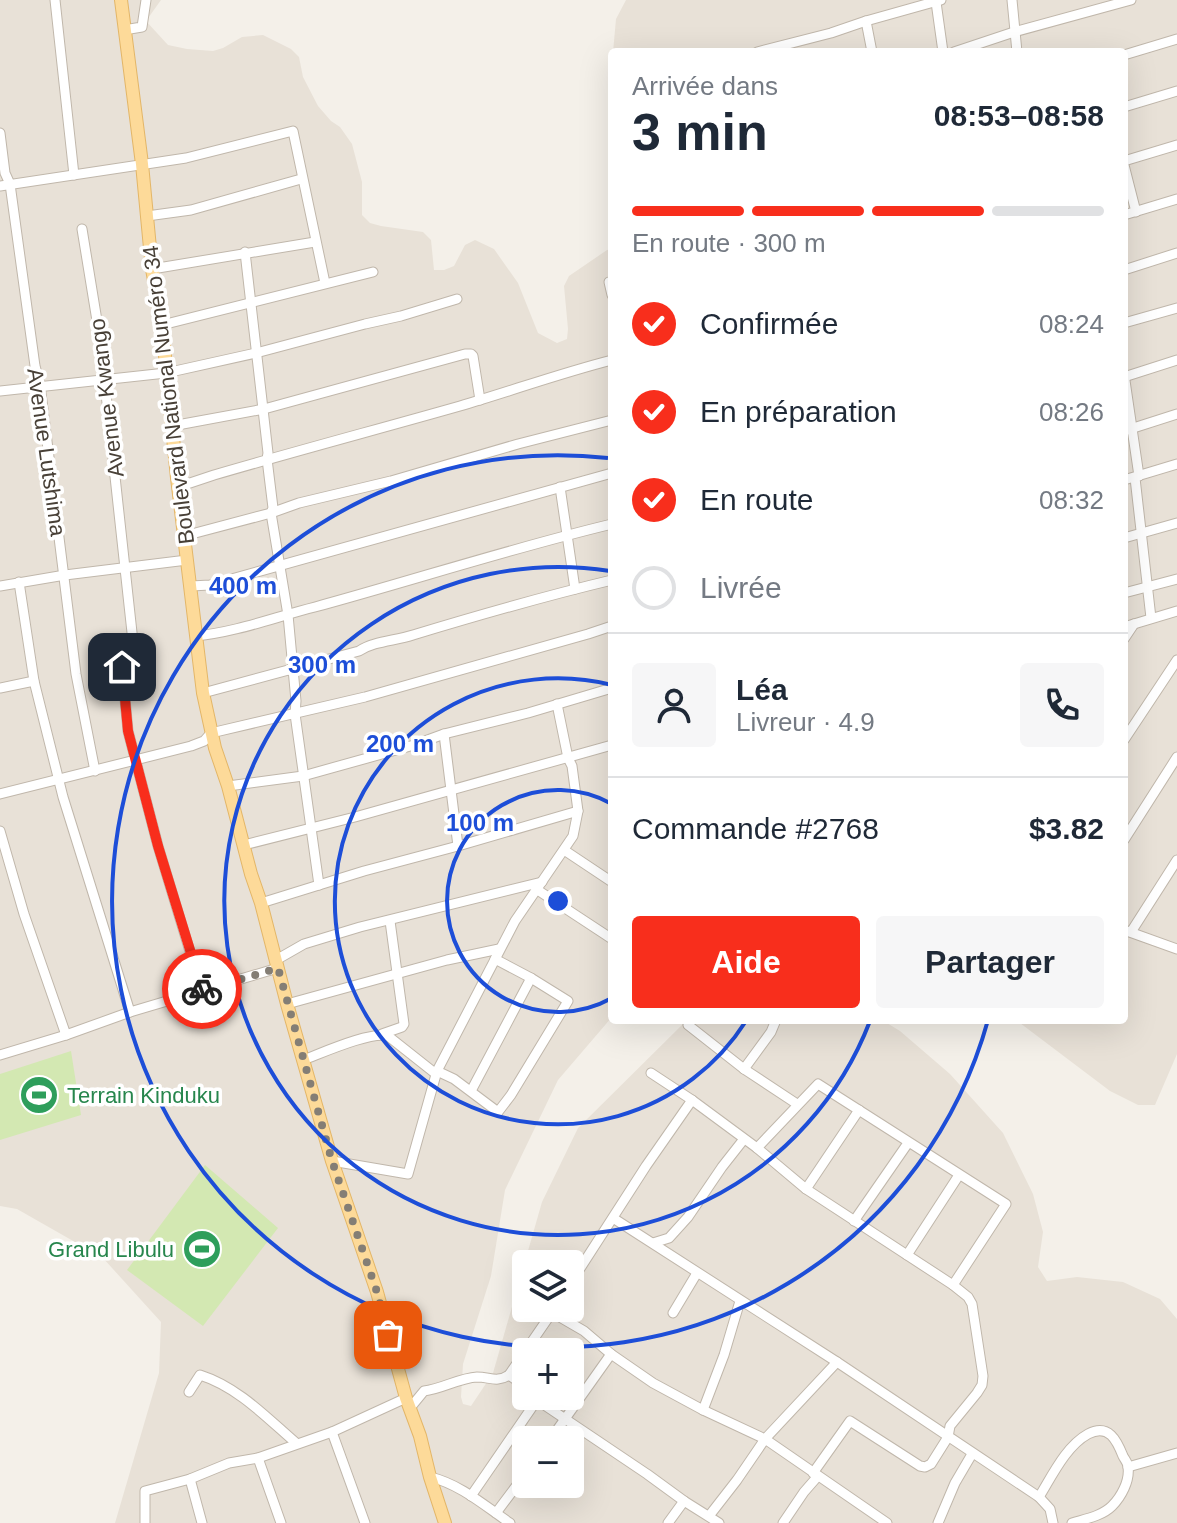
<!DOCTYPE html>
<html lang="fr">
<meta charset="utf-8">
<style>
:root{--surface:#fff;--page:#f6f6f7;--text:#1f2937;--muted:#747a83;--line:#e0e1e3;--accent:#f82e1c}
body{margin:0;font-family:Helvetica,sans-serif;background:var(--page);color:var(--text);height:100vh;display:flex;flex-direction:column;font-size:30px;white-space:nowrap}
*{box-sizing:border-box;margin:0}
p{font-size:26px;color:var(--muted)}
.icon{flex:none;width:44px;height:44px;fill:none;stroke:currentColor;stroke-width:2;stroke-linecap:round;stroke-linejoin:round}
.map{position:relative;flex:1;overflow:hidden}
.sheet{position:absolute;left:608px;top:48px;width:520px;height:976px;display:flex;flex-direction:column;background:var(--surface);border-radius:8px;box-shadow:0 8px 32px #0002}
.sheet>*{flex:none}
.buttons{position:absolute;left:512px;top:1250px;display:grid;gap:16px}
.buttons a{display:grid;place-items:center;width:72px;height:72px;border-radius:8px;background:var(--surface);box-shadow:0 8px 32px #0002;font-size:40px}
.pin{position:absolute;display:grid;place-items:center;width:68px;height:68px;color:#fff;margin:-34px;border-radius:16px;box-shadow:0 4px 12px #0006}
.courier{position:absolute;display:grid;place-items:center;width:80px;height:80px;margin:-40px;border:6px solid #f82e1c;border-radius:50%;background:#fff;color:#222;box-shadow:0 2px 10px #0007}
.summary em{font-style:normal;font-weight:700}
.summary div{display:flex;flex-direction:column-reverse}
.summary{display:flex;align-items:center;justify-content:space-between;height:136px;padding:0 24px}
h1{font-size:52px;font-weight:700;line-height:60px}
.bar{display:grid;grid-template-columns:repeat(4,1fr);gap:12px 8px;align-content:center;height:96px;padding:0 24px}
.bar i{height:10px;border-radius:6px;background:var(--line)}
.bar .selected{background:var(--accent)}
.bar p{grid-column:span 4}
.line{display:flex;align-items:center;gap:20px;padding:0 24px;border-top:2px solid var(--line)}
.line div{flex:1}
.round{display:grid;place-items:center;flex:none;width:84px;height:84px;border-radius:8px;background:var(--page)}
ol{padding:0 24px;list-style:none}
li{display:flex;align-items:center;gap:24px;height:88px}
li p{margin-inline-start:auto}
li .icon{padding:8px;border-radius:50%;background:var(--accent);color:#fff;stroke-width:4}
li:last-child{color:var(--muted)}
li i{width:44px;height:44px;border:4px solid var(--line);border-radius:50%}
.action{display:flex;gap:16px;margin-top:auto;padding:16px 24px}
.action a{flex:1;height:92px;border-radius:8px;background:var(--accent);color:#fff;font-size:32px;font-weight:700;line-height:92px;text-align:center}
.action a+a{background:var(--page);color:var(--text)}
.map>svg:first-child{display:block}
.residential{fill:#e8e1d7;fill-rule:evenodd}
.green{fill:#d3e8b2}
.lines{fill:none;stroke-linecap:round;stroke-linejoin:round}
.minor-casing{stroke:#c0b7ab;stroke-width:11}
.major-casing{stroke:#e3b668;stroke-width:14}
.minor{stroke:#fff;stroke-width:9}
.major{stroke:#fdda99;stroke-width:12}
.done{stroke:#847e75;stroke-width:8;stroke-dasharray:0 14.4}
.route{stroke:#f82e1c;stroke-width:10}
.ring{fill:none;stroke:#1d4ed8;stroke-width:4}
.labels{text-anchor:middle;stroke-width:7;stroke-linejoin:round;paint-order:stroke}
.street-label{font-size:22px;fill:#484037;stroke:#fff}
.leisure-label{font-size:22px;fill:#27864d;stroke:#fff;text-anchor:start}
.centre{fill:#1d4ed8;stroke:#fff;stroke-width:4}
.ring-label{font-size:24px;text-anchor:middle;font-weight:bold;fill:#1d4ed8;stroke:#fff;stroke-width:7;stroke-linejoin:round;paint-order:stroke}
</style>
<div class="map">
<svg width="1177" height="1523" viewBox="0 0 1177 1523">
<rect width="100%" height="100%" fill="#f4f0e9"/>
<g class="residential">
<path d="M0,0H161L146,21L168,45L187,49L213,51L223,48L242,37L263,35L291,49L299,57L303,77L318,106L331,121L340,127L352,144L362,182V215L370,223L381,226L423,232L431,240L434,270H444L454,266L465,245L475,240L494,249L518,283L538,333L557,343L567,339L568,329L564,286L569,276L607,250L612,249V1017L558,1080L505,1190L491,1276L463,1364L461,1397L463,1404L471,1406L493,1373L542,1202L578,1128L687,1020H882L900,1031L950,1074L1003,1133L1033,1194L1043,1232L1038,1267L1047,1281L1077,1277L1123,1282L1160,1299L1177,1319V1523H115L159,1373L161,1322L103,1258L17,1209L0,1206ZM526,1264H570V1308H526ZM526,1352H570V1396H526ZM526,1440H570V1484H526Z"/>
<polygon points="626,0 1177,0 1177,1054 1155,1105 1138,1105 1110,1091 1016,1020 1124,1020 1124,52 613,52 616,19"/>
</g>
<g class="green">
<polygon points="71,1051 81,1115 0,1140 0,1074"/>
<polygon points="205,1165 278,1228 203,1326 127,1270"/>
</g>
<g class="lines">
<defs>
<g id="minor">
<polyline points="55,0 74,175"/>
<polyline points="1012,0 1017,52"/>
<polyline points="936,2 943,52"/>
<polyline points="866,21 872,52"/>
<polyline points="124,30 142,27 146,0"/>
<polyline points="757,52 831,33 866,21 941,0"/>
<polyline points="954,52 1014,32 1131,0"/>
<polyline points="1124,55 1177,39"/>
<polyline points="1124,107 1177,91"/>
<polyline points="0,133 5,173 10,184 35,366 40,385 76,674 95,771"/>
<polyline points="1124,161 1177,145"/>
<polyline points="1124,165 1136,212"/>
<polyline points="0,186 186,158 293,131 325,283"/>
<polyline points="1124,215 1177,199"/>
<polyline points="147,216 191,210 301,179"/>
<polyline points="82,229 100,339 135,660 122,667 128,731 158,846 202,991"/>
<polyline points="245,252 268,453 267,459 273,508 271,513 288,615 296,701 295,714 319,885"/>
<polyline points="152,269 315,242"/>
<polyline points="1124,270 1177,253"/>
<polyline points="609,282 612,295"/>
<polyline points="1124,323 1177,308"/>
<polyline points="162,325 373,272"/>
<polyline points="1124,374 1139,476"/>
<polyline points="1124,377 1177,360"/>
<polyline points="0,391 166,373 256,353 365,324 401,316 457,299"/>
<polyline points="172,426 264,409 465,354 471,354 473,356 480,400"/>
<polyline points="1124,431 1177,414"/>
<polyline points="1135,478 1151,618"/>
<polyline points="1124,480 1177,464"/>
<path d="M178,487L214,475C296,451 379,429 460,406C511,391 561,373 612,360"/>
<polyline points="560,487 575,589"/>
<polyline points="184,536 271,513 299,503 391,481 518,444 612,420"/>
<polyline points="1124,538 1177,523"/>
<polyline points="19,582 34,681 63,797 130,1012"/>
<polyline points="0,586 65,575 187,560"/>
<polyline points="191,586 210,585 612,473"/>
<polyline points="1124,593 1177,579"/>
<polyline points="1124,627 1177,611"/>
<path d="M196,636C237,632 275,617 315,607C414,580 512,548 612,524"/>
<polyline points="1124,639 1134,624"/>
<polyline points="0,688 34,681"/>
<path d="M203,693L359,651C374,641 395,641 413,635C479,615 545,596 612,580"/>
<polyline points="444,734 458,846"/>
<polyline points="1124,740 1177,660"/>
<polyline points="228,786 303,776 414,745 444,734 528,713 612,688"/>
<polyline points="0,794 191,746 204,741 211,733 365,697 588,634 612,626"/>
<polyline points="0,831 24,914 66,1035"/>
<polyline points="1124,840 1177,757"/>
<polyline points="244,845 355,817 612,745"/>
<polyline points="564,850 612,882"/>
<polyline points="536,889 612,939"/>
<polyline points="261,903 364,871 458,846 578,811"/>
<polyline points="1124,930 1177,949"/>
<polyline points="1131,932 1177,860"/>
<polyline points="276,960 304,944 360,927 542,882"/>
<polyline points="287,1004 447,960 499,949"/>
<polyline points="688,1025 744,1069 797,1104"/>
<polyline points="382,1034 402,1027 404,1024 390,921"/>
<polyline points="0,1055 66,1035 130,1012 278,968"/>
<path d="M303,1060C322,1053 371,1031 388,1036L436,1074"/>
<polyline points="744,1069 771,1032 776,1020"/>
<polyline points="437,1071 454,1079 498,1112 511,1095 568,1001 531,978 495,959"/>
<polyline points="651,1073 692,1100 757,1148 806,1189 953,1285 968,1297 972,1304 983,1376 982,1385 977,1393 950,1426 948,1437 931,1464 925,1467 920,1466 850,1421 813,1473"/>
<polyline points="471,1091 531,978"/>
<polyline points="757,1148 818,1084 1006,1204 953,1285"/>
<polyline points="332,1161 408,1174 437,1071 515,921 573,836 578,811 572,766 568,758 557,704"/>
<polyline points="806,1189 859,1110"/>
<polyline points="613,1218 837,1362 1039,1497 1050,1509 1053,1523"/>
<polyline points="854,1221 908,1143"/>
<polyline points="653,1243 669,1238 688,1217 722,1167 744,1139"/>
<polyline points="907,1255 959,1175"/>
<polyline points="570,1284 646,1166 692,1100"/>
<polyline points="553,1313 584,1331 611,1354 653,1383 703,1410 765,1439 887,1523"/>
<polyline points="673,1313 697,1273"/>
<polyline points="509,1375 526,1387"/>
<path d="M189,1392L200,1375C238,1387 267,1418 296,1443"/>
<polyline points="534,1396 537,1400 647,1474 684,1501 719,1523"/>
<path d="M410,1408L424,1391C442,1389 459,1378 477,1377C490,1377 497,1383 509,1375L555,1308"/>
<polyline points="703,1410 724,1355 740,1301"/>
<polyline points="332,1432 365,1523"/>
<polyline points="550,1440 611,1354"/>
<polyline points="258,1458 281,1523"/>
<polyline points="1128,1467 1177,1453"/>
<path d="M430,1477C460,1484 485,1506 510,1523"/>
<polyline points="190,1479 202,1523"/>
<polyline points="471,1496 537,1400"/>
<path d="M1039,1497C1052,1476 1066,1446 1088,1434C1109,1423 1117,1441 1123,1456C1125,1460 1128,1463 1128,1467C1130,1481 1121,1497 1112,1506C1102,1516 1085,1519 1072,1523"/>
<polyline points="496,1513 526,1473"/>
<polyline points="709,1516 737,1480 765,1439 837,1362"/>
<polyline points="145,1523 145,1491 190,1479 229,1463 258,1458 332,1432 406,1398"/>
<polyline points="668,1523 684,1501"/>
<polyline points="783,1523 804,1492 818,1476"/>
<polyline points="938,1523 955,1483 972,1454"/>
</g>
<polyline id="major" points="121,0 142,164 152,269 162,325 177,478 203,693 215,748 228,786 251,874 261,903 287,1004 332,1161 377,1292 406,1398 420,1436 430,1477 445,1523"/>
</defs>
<use href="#minor" class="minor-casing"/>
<use href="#major" class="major-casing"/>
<use href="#minor" class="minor"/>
<use href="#major" class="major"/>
</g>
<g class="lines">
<polyline class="done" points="202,989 202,991 278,968 332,1161 377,1292 388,1335"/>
<polyline class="route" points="122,667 128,731 158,846 202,989"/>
</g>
<g class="ring">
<path d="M612 998A111 111 0 1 1 612 804"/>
<path d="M746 1021A223 223 0 1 1 612 685"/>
<path d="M870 1021A334 334 0 1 1 610 571"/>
<path d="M988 1020A446 446 0 1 1 608 458"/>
</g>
<defs>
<symbol id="stadium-disc" viewBox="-11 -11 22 22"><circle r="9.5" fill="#2e9e5b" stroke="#fff"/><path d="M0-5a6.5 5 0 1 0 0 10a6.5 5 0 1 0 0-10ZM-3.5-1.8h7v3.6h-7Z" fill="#fff"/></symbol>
</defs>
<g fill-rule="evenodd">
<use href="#stadium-disc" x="17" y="1073" width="44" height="44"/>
<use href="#stadium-disc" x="180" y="1227" width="44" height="44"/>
</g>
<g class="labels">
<g class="street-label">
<text transform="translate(168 395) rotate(-97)" y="8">Boulevard National Numéro 34</text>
<text transform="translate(106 398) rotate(-97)" y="8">Avenue Kwango</text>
<text transform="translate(47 452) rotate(82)" y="8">Avenue Lutshima</text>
</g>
<g class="leisure-label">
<text x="67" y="1103">Terrain Kinduku</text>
<text x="174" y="1257" text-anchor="end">Grand Libulu</text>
</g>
</g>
<circle cx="558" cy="901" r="12" class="centre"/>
<g class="ring-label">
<text x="243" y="594">400 m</text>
<text x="322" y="673">300 m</text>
<text x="400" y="752">200 m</text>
<text x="480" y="831">100 m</text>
</g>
</svg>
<div class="buttons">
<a><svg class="icon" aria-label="layers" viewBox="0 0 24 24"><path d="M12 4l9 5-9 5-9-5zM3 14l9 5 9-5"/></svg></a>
<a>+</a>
<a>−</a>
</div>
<div class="pin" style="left:388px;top:1335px;background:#ea580c"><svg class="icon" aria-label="bag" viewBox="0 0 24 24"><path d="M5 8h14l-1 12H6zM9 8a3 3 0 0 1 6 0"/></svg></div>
<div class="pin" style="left:122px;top:667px;background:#1f2937"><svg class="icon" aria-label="home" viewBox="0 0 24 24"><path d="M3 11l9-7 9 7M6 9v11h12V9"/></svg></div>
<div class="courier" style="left:202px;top:989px"><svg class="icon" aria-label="bike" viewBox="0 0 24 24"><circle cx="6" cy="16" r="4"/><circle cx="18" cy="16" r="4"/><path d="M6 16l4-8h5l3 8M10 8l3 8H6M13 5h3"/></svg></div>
<section class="sheet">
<div class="summary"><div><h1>3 min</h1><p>Arrivée dans</p></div><em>08:53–08:58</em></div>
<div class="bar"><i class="selected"></i><i class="selected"></i><i class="selected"></i><i></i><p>En route · 300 m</p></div>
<ol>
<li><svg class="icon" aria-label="check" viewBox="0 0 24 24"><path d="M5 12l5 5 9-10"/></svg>Confirmée<p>08:24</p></li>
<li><svg class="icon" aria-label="check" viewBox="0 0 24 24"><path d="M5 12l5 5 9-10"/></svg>En préparation<p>08:26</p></li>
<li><svg class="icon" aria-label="check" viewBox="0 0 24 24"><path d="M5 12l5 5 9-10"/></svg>En route<p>08:32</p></li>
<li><i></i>Livrée</li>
</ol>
<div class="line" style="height:144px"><a class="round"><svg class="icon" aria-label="person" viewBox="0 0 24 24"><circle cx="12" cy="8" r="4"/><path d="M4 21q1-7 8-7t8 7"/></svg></a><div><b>Léa</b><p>Livreur · 4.9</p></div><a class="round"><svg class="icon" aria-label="phone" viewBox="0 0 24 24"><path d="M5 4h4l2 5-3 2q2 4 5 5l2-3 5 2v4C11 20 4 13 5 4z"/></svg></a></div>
<div class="line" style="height:104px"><div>Commande #2768</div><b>$3.82</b></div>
<div class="action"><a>Aide</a><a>Partager</a></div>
</section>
</div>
